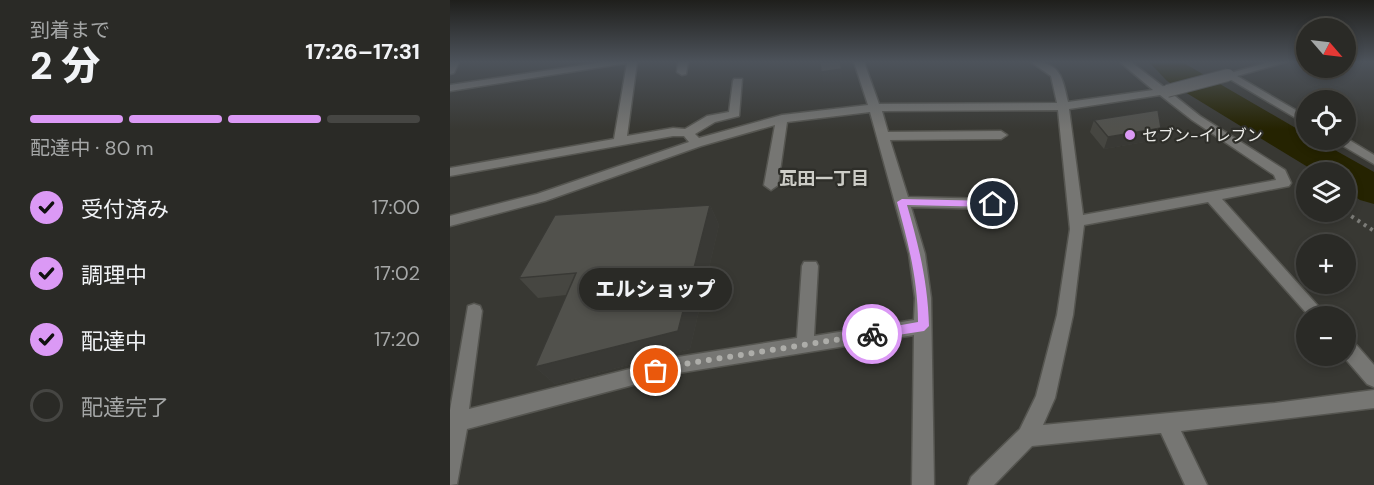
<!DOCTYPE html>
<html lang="ja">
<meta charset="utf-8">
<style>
:root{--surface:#2a2a26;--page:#363632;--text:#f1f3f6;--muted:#a5a7a7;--line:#464643;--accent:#db99f5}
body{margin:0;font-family:"DM Sans","Noto Sans JP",sans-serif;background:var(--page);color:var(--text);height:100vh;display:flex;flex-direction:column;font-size:22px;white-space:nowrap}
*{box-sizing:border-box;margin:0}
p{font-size:20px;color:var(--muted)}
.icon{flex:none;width:33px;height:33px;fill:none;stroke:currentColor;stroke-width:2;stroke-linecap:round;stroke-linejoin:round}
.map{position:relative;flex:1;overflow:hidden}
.details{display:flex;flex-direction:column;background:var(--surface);width:450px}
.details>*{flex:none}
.needle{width:39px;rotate:118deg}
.tools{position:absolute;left:846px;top:18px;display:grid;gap:12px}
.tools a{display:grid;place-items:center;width:60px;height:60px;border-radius:50%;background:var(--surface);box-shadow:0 3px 9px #0003,0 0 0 2px var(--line);font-size:30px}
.pin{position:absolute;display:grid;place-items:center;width:51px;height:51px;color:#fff;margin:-26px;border:3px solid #fff;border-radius:50%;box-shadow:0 2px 6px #0007}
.courier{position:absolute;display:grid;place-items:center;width:60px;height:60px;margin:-30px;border:4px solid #db99f5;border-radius:50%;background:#fff;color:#222;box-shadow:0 2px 8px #0007}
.bubble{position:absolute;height:42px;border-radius:21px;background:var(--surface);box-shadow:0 3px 9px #0003,0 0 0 2px var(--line);font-size:20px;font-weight:800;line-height:42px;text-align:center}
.headline em{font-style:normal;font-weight:800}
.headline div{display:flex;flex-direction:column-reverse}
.headline{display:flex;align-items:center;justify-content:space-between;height:102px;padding:0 30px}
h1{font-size:39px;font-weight:800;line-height:45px}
.bar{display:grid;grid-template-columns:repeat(4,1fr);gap:9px 6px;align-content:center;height:72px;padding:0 30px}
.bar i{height:8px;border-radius:4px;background:var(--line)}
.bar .current{background:var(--accent)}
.bar p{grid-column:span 4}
ol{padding:0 30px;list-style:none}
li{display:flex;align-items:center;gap:18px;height:66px}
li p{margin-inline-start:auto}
li .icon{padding:6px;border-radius:50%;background:var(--accent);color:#111;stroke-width:4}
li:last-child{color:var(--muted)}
li i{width:33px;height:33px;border:3px solid var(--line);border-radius:50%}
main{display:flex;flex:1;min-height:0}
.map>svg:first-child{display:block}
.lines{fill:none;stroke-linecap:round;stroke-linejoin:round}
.river{fill:#252301;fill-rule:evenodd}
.minor-casing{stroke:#555550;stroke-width:3}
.path{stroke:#7b7b77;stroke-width:4;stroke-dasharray:3 4.5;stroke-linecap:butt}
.minor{fill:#767673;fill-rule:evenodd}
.minor-bridge-casing{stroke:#555550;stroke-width:14;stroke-linecap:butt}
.minor-bridge{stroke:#767673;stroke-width:12}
.wall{fill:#464641}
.shaded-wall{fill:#393935}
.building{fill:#51514c;stroke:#393935;stroke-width:1.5}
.route{fill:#db99f5}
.done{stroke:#adada9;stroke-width:6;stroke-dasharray:0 10.8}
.poi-dot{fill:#db99f5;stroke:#2e2e29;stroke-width:2}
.labels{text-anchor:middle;stroke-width:4.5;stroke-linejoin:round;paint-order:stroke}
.poi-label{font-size:16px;fill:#ecece9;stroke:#2e2e29;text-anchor:start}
.neighbourhood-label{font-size:18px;font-weight:bold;fill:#cdcdc7;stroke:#2e2e29}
</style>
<main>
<section class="details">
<div class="headline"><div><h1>2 分</h1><p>到着まで</p></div><em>17:26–17:31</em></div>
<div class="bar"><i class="current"></i><i class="current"></i><i class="current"></i><i></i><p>配達中 · 80 m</p></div>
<ol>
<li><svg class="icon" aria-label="check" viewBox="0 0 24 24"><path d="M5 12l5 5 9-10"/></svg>受付済み<p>17:00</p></li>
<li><svg class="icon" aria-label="check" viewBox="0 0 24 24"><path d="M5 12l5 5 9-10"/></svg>調理中<p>17:02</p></li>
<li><svg class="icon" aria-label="check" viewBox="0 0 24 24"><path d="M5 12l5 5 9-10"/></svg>配達中<p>17:20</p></li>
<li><i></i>配達完了</li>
</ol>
</section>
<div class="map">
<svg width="924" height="485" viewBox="0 0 924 485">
<rect width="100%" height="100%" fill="#383833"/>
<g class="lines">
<polygon class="river" points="699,62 732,62 856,134 856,140 867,140 924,172 924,204 910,200 896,191 896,172 866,172 717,81"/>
<defs>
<g id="minor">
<polygon points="0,62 9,62 4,73 0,74"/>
<path d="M154,62H187L177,136L223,128L235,129L257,116L279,112L283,81L284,79H292L289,116L265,122L245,134L249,138L332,115L418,105L404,62H414L429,104L607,103L601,76L581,62C611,62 612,77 618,102L703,90L670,62H681L715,88L721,89V93L750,116L835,170L841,183L839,186L772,199L877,316H859L758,202L634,225L623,315L605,398L593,425L825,403L924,390V408L731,431L757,485H735L711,433L582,446L544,485H518L521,477L570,429L586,396L607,315L620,229L608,110L432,111L438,132L551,131L557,135L551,139L440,140L458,197L543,199L550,204L543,209L461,207L475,254L481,298L484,485H462L464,335L228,373L17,429L7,484L0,485V410L18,306L24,304L30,306L32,311L19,409L228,357L347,338L352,266L354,262H366L368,266L364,336L464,320L465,298L459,254L420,112L337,122L328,185L321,190L314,185L325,125L251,146L95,201L0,226V216L87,194L239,142L234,136H223L0,176V168L164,139L177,63L0,91V85ZM710,95L742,120L824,175L826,180L633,215L619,109Z"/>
<polygon points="228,62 238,62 236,74 232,75 227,72"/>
<polygon points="820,62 836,62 787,76 856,116 856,124 773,75"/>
<polygon points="896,138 924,155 924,164 883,140"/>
<polygon points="896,338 902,340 924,365 924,387 917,384 893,356 896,356"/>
</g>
</defs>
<use href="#minor" class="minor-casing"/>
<g class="path">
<polyline points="853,178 856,186"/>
<polyline points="895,212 924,231"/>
</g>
<use href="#minor" class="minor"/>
<defs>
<polyline id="minor-bridge" points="717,91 778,75"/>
</defs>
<use href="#minor-bridge" class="minor-bridge-casing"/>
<use href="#minor-bridge" class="minor-bridge"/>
</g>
<g class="wall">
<polygon points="644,120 711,128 706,140 654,149 640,132"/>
<polygon points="260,205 269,225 240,349 105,384 85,367 116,295 88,298 69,278"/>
</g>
<g class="shaded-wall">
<polygon points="392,69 393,81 373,83 371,72"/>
<polygon points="711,128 706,140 654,149 658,137"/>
<polygon points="260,205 269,225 240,349 105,384 85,367"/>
</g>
<g class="building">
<polygon points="370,62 390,62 392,69 371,72"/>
<polygon points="708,110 711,128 658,137 644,120"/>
<polygon points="260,205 228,331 85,367 126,273 69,278 105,215"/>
</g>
<linearGradient id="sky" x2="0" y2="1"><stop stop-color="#1f1f1c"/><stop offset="0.48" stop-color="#4d535b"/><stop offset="1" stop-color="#4d535b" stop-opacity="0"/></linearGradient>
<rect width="924" height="129" fill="url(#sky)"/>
<path class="route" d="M452,199L543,201L547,204L543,207L457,205C469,246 478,284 479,326L474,331L422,339L417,334L418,331L468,322C468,280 458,242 447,202Z"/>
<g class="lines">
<polyline class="done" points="206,371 228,365 422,334"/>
</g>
<circle class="poi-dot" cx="680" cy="135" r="6"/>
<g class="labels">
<g class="poi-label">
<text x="692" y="141">セブン-イレブン</text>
</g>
<g class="neighbourhood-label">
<text x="374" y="185">瓦田一丁目</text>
</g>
</g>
</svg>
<div class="tools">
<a><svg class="needle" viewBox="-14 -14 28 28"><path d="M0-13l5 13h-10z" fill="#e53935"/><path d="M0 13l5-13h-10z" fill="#a5a7a7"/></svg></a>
<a><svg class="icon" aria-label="locate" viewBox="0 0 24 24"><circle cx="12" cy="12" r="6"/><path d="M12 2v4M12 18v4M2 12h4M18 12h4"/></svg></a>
<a><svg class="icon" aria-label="layers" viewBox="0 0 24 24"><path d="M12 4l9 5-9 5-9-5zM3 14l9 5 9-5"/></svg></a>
<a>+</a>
<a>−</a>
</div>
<div class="pin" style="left:206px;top:371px;background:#ea580c"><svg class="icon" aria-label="bag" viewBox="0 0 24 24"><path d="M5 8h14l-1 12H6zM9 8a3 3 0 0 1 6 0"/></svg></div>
<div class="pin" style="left:543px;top:204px;background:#1f2937"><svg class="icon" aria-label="home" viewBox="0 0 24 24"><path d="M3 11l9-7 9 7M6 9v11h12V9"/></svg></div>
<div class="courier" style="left:422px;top:334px"><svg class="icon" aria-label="bike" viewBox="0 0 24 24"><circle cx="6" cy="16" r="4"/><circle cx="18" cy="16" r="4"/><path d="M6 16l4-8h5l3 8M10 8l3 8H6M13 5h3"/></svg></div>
<div class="bubble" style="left:129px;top:268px;width:153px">エルショップ</div>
</div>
</main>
